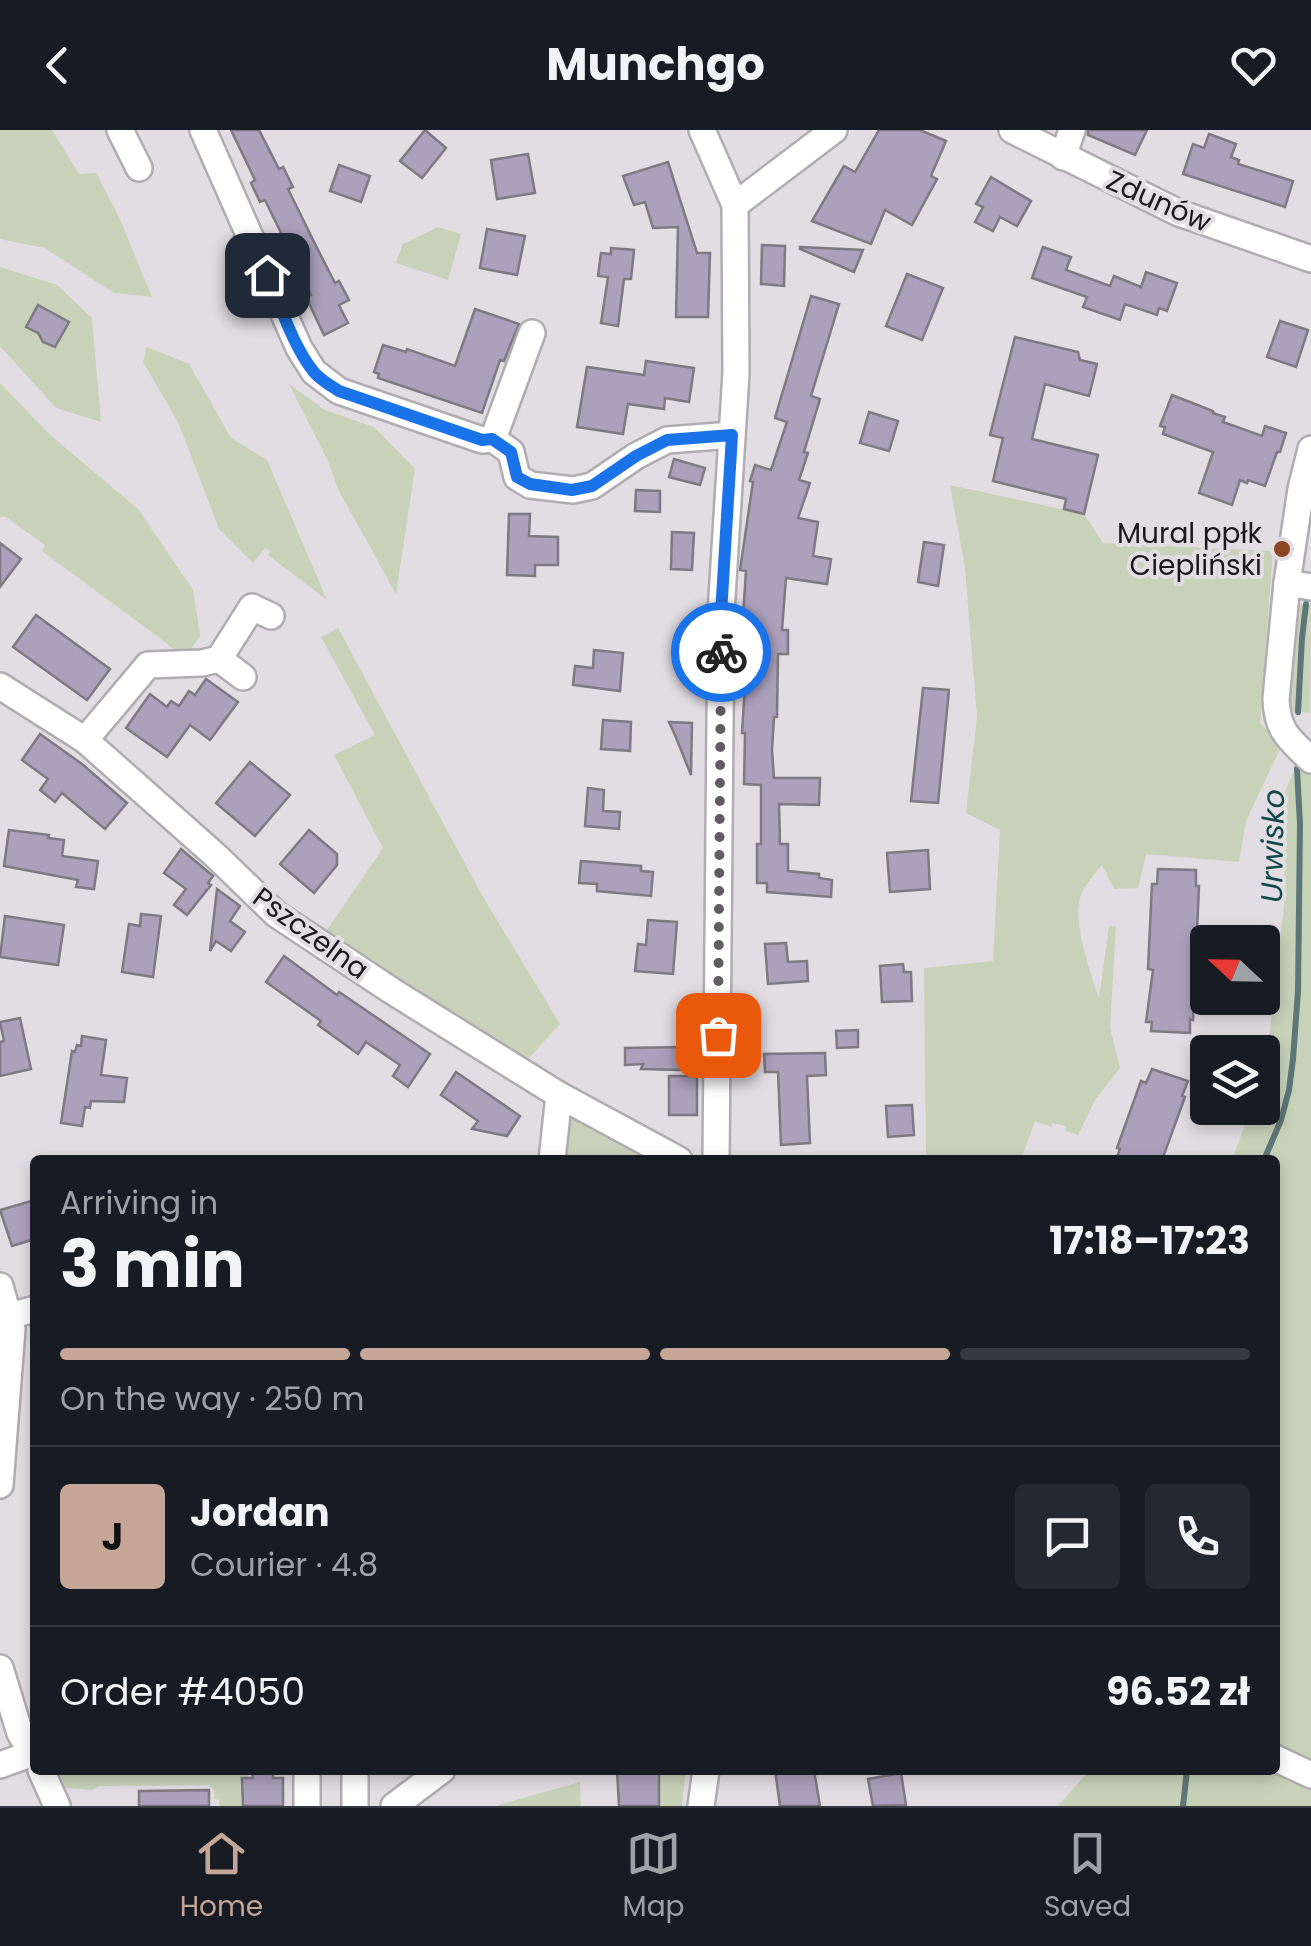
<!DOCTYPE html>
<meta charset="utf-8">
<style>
:root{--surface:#171b24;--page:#242831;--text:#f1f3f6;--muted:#9ea1a6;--line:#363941;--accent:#c4a596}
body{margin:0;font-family:Poppins,sans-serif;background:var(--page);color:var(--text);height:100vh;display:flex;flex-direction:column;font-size:38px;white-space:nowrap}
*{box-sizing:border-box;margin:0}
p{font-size:32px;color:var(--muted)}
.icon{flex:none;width:55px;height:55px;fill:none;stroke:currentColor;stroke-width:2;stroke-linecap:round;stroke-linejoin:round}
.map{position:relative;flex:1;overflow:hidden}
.details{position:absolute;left:30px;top:1025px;width:1250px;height:620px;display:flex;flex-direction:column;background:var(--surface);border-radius:10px;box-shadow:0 5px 15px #0003}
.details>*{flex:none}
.needle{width:65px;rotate:292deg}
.controls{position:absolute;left:1190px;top:795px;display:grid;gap:20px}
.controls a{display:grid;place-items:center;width:90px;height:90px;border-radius:10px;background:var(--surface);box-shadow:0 5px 15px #0003;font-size:50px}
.pin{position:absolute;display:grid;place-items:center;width:85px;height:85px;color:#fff;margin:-42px;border-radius:20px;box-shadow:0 5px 15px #0006}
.courier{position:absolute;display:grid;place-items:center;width:100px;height:100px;margin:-50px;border:8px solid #1a73e8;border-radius:50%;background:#fff;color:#222;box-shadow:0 2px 12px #0007}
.headline em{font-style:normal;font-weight:700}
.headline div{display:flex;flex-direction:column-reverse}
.headline{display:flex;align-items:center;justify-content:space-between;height:170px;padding:0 30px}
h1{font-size:65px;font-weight:700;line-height:75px}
.bar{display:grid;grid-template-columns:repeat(4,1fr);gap:15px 10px;align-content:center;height:120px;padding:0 30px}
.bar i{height:12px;border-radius:8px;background:var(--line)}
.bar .current{background:var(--accent)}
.bar p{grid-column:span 4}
.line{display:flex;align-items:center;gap:25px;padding:0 30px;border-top:2px solid var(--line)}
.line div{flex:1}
.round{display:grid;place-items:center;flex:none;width:105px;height:105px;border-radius:10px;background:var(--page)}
header{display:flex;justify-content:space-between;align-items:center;height:130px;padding:0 30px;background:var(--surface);font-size:45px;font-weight:700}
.tab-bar{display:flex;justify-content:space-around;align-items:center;height:140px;border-top:2px solid var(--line);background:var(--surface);font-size:28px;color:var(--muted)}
.tab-bar a{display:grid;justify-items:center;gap:5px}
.tab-bar .current{color:var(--accent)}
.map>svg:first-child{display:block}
.green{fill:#c8d2b9}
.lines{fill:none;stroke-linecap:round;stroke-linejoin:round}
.stream{stroke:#5d7677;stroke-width:6}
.building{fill:#aca1bd;stroke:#7d7a81;stroke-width:2.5}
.street-casing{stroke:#b1acb2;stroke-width:30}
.street{stroke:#fff;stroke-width:25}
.done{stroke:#605d60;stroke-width:10;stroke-dasharray:0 18}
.route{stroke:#1a73e8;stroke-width:12}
.poi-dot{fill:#8c4621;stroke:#e2dde3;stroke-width:4}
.labels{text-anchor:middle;stroke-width:8;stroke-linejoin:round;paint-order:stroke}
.street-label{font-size:28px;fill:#1a181a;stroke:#e2dde3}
.poi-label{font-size:28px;fill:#1a181a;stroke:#e2dde3;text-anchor:end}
.water-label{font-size:30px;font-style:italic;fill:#0e4849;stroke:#e2dde3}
</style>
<header><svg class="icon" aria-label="back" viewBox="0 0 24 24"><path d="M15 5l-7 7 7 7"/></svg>Munchgo<svg class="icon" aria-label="heart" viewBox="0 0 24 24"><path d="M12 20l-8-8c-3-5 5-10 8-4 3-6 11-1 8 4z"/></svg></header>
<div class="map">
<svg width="1311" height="1676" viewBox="0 0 1311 1676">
<rect width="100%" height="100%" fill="#e2dde3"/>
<g class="green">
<polygon points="0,0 52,0 79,44 96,43 119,87 152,167 114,163 45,118 0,109"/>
<polygon points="438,97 461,104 448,150 396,133 403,114"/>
<polygon points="0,137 57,155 92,188 101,292 56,278 0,216"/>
<polygon points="147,217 189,234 231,308 267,330 327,470 268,425 270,421 265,418 253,433 219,399 179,294 143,232"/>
<polygon points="0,253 50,305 138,379 193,460 200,506 185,527 42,421 45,415 6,387 0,387"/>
<polygon points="289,254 325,280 374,297 415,339 396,464 338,359 328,331"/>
<path d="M950,355L1084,384L1103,413L1273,421L1260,593L1282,615L1246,691L1239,732L1146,724L1138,758L1114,759L1102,735C1094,745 1084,755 1080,768C1073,796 1091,843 1099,869L1109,796H1116L1110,898L1120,938L1095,970L1078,1005L1066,1001V996L1052,993V997L1035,991L1021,1030H926L924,838L993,831L1000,700L966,683L977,586L965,438Z"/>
<polygon points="1295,474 1311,475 1310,583 1285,581"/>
<polygon points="338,498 483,767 560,894 527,930 325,803 383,718 334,625 375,605 321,507"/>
<polygon points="1298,633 1311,643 1311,1676 1058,1676 1090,1640 1275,1640 1275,1030 1232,1030 1251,978 1262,978 1263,960 1286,758 1279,703 1270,694"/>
<polygon points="580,984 658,1030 560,1030 564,993"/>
<polygon points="58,1640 252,1640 252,1643 248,1643 248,1648 242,1648 243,1676 219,1676 219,1670 214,1669 214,1660 209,1655 99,1656 93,1660 66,1658"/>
<polygon points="659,1640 686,1640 682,1676 659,1676"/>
<polygon points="580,1652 581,1676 498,1676 498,1675"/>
</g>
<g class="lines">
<g class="stream">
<polyline points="1298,582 1302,508 1306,474"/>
<polyline points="1264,1030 1281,990 1289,960 1293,929 1298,861 1300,694 1297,639"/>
<polyline points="1183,1676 1187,1640"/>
</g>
</g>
<g class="building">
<polygon points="231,0 259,0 279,39 283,37 293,57 288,59 316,116 335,153 339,151 349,170 339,175 348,193 324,205 306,167 311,165 293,127 288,129 278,110 283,107 265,70 260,72 251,53 255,50"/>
<polygon points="425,0 446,18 422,48 400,31"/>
<polygon points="879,0 920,0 946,11 931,46 937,49 912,95 885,80 871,114 812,91 844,36 855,42"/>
<polygon points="1088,0 1147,0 1135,25 1088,5"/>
<polygon points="1209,4 1236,14 1231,27 1239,30 1238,34 1293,51 1285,77 1183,44 1193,14 1204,18"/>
<polygon points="528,24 535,63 497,69 491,30"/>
<polygon points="668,32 697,123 710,123 708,187 676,187 678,97 653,98 645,72 634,75 623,46"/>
<polygon points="339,35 370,46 361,72 330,61"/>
<polygon points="991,47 1031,71 1017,96 1000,87 993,101 975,92 983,77 976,74"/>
<polygon points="487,99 525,106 517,145 480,138"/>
<polygon points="762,115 785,116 784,156 761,154"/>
<polygon points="800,117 863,120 854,142 800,119"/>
<polygon points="1043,117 1071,127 1066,140 1110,156 1114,146 1141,157 1146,142 1177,153 1167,181 1159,178 1157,185 1125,174 1120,190 1083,177 1087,167 1032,148"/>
<polygon points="611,118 634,120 631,149 624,149 618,196 601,193 608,147 598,146 601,123 611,124"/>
<polygon points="907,144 943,158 922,210 886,196"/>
<polygon points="811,166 839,174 811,266 820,269 804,322 808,323 799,350 810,353 798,388 818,392 813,426 831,429 827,454 786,448 782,500 788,500 788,524 778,524 777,587 774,587 772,620 774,648 820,648 819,675 779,674 780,714 788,714 788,741 819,744 819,748 832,750 831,767 767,762 767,753 757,753 757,714 761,714 761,655 744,654 745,603 742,603 747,523 744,523 743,486 746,441 740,440 753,352 750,351 755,335 771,340 787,292 775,288"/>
<polygon points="38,175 69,192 55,217 43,212 38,203 26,197"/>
<polygon points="475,179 519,194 504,231 500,230 482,283 378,248 379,244 374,242 383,215 406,222 407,219 455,236"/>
<polygon points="1280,191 1308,200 1296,237 1267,227"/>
<polygon points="1015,207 1078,222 1080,230 1097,234 1089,266 1045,254 1032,309 1098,325 1084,384 1064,379 1066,369 993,351 1003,308 990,305"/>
<polygon points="646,231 694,238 689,272 665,268 664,279 628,274 623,304 577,297 587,237 644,245"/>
<polygon points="1172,265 1213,281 1213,283 1225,287 1223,292 1262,306 1265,296 1286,303 1280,322 1277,322 1265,356 1248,350 1247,353 1240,350 1232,375 1199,363 1213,322 1163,304 1165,297 1160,296"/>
<polygon points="869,282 898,291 889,321 860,313"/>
<polygon points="674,329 705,338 700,355 669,347"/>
<polygon points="636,360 660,361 660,382 635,381"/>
<polygon points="509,384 530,384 529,406 558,407 558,435 535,435 535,446 507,445"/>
<polygon points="672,402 694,403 692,440 671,439"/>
<polygon points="924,412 944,415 938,456 918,452"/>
<polygon points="0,413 21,429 0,457"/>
<polygon points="36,485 110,539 87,570 13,517"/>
<polygon points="594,520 623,523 620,561 573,555 575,536 593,538"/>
<polygon points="206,549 238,572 210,610 190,595 167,627 126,598 150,564 167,577 171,571 179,576 189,561 195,565"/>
<polygon points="923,558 949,560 938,673 911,671"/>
<polygon points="603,590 631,592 630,621 601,619"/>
<polygon points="669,592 692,593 691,645 675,605"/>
<polygon points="40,604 82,634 127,673 105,699 62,663 55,672 40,660 48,649 22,630"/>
<polygon points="250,632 290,665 255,706 216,673"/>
<polygon points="588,658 604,660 603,681 620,682 619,699 585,696"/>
<polygon points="9,700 49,705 48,708 64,710 62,726 98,731 94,759 76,757 78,750 4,736"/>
<polygon points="309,700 337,724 337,735 314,763 280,734"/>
<polygon points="181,719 213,746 208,753 211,755 187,785 174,775 186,759 164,743"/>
<polygon points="928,720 930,759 890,762 887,723"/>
<polygon points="581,731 641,736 641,741 653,742 651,766 597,761 597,754 579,753"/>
<polygon points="1158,739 1196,740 1196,756 1199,756 1194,869 1193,890 1190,889 1190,903 1151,901 1152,892 1146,892 1153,840 1148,839 1152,754 1157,754"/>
<polygon points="217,759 240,776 230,791 245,802 231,821 216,811 210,821"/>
<polygon points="141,784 161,786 153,847 122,842 129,794 140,796"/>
<polygon points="5,786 64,795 58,835 0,827"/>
<polygon points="648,790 677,792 673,844 635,841 638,814 646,815"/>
<polygon points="786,813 788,832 807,831 808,851 768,854 765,814"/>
<polygon points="284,826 337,865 339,862 430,924 408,957 393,946 400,935 366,912 358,924 318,895 321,891 266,852"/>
<polygon points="903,834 904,842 911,842 912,871 882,872 880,836"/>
<polygon points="20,888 31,939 0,946 0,912 4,911 0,892"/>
<polygon points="858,900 858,917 837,918 836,901"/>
<polygon points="82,906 106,910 101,945 127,948 124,972 91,971 90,978 85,977 82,996 61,993 72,921 75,922 77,915 81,916"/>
<polygon points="680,917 680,940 641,939 643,934 625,935 625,918"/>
<polygon points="825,923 826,945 807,946 810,1013 781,1015 778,942 765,942 764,924"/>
<polygon points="1152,939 1188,951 1182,966 1185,967 1162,1030 1116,1030 1120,1019 1117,1018 1141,951 1146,953"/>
<polygon points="456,942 520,986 507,1006 472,999 478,991 441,965"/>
<rect x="669" y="946" width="28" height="39"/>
<polygon points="912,975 914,1005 888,1007 886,976"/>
<polygon points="35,1070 35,1109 12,1116 0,1080"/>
<polygon points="252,1640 273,1640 273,1648 283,1648 283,1676 243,1676 242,1648 253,1648"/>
<polygon points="617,1640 659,1640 659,1676 619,1676"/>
<polygon points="775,1640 814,1640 820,1676 780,1676"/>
<polygon points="901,1643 906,1675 873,1676 868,1649"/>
<polygon points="209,1660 209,1676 139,1676 139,1661"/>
</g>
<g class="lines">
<defs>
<g id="street">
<polyline points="120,0 139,38"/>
<polyline points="203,0 299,218 314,242 339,261 482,310 493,309 532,203"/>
<polyline points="702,0 735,75 736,243 721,483 716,1030"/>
<polyline points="1012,0 1179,83 1311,129"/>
<polyline points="1063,27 1072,0"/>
<polyline points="735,75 834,0"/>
<polyline points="493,309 511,322 517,347 530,355 573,360 592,356 636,326 667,310 732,305"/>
<polyline points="1311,319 1301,359 1287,453 1311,457"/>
<path d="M1287,453L1276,569C1277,601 1289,609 1311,630"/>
<polyline points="219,529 243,547"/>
<polyline points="0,556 85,610 215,725 276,784 392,861 559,965 679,1030"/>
<polyline points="85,610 148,535 202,533 219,529 252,477 271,486"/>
<polyline points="552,1030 559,965"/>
<polyline points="0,1156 12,1199 0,1355"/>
<polyline points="9,1186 35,1179"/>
<polyline points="0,1538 20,1603 35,1627"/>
<polyline points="1275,1628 1311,1645"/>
<polyline points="0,1635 33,1623"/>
<polyline points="41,1640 57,1676"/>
<polyline points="307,1640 307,1676"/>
<polyline points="355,1640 355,1676"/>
<polyline points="394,1676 442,1640"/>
<polyline points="701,1676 706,1640"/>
</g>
</defs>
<use href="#street" class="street-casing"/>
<use href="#street" class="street"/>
</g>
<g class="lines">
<polyline class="done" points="718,905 721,522"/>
<path class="route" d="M267,145C281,176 292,214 313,241C320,250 330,255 339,261L482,310L492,309L511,322L517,347L530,354L572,360L592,356L636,326L667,310L732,305L721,484V522"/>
</g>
<circle class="poi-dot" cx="1282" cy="419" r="10"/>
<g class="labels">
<g class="street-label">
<text transform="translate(1159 71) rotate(24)" y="10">Zdunów</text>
<text transform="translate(311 803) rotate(36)" y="10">Pszczelna</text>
</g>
<g class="poi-label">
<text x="1262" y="413">Mural ppłk<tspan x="1262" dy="32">Ciepliński</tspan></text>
</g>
<g class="water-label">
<text transform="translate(1273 716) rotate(-89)" y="10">Urwisko</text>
</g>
</g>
</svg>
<div class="controls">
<a><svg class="needle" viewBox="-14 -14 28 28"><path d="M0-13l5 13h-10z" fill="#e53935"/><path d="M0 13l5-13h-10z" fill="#9ea1a6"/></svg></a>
<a><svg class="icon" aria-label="layers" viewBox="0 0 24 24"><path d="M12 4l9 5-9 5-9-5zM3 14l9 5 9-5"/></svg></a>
</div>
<div class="pin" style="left:718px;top:905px;background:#ea580c"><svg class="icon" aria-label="bag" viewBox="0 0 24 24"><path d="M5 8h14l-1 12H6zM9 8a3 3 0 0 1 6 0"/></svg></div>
<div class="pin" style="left:267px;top:145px;background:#1f2937"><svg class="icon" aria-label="home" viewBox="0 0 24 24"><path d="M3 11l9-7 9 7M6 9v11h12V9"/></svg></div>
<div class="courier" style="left:721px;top:522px"><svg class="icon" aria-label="bike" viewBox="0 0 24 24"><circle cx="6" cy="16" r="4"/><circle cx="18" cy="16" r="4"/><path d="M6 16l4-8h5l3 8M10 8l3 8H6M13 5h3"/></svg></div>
<section class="details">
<div class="headline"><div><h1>3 min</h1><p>Arriving in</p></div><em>17:18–17:23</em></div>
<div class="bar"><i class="current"></i><i class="current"></i><i class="current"></i><i></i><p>On the way · 250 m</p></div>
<div class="line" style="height:180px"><b class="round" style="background:var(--accent);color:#111">J</b><div><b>Jordan</b><p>Courier · 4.8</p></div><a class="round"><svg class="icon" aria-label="chat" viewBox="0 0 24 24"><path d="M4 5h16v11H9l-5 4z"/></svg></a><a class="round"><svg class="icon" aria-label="phone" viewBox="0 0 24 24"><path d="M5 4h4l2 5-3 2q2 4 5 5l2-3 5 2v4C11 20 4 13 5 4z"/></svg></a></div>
<div class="line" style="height:130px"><div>Order #4050</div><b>96.52 zł</b></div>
</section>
</div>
<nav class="tab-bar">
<a class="current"><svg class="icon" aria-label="home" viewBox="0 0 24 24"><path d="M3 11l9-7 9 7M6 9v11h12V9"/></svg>Home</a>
<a><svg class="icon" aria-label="map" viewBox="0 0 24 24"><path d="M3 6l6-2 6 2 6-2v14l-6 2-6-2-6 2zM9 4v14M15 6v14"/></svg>Map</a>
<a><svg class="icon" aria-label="saved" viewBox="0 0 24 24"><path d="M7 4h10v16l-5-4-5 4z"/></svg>Saved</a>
</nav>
